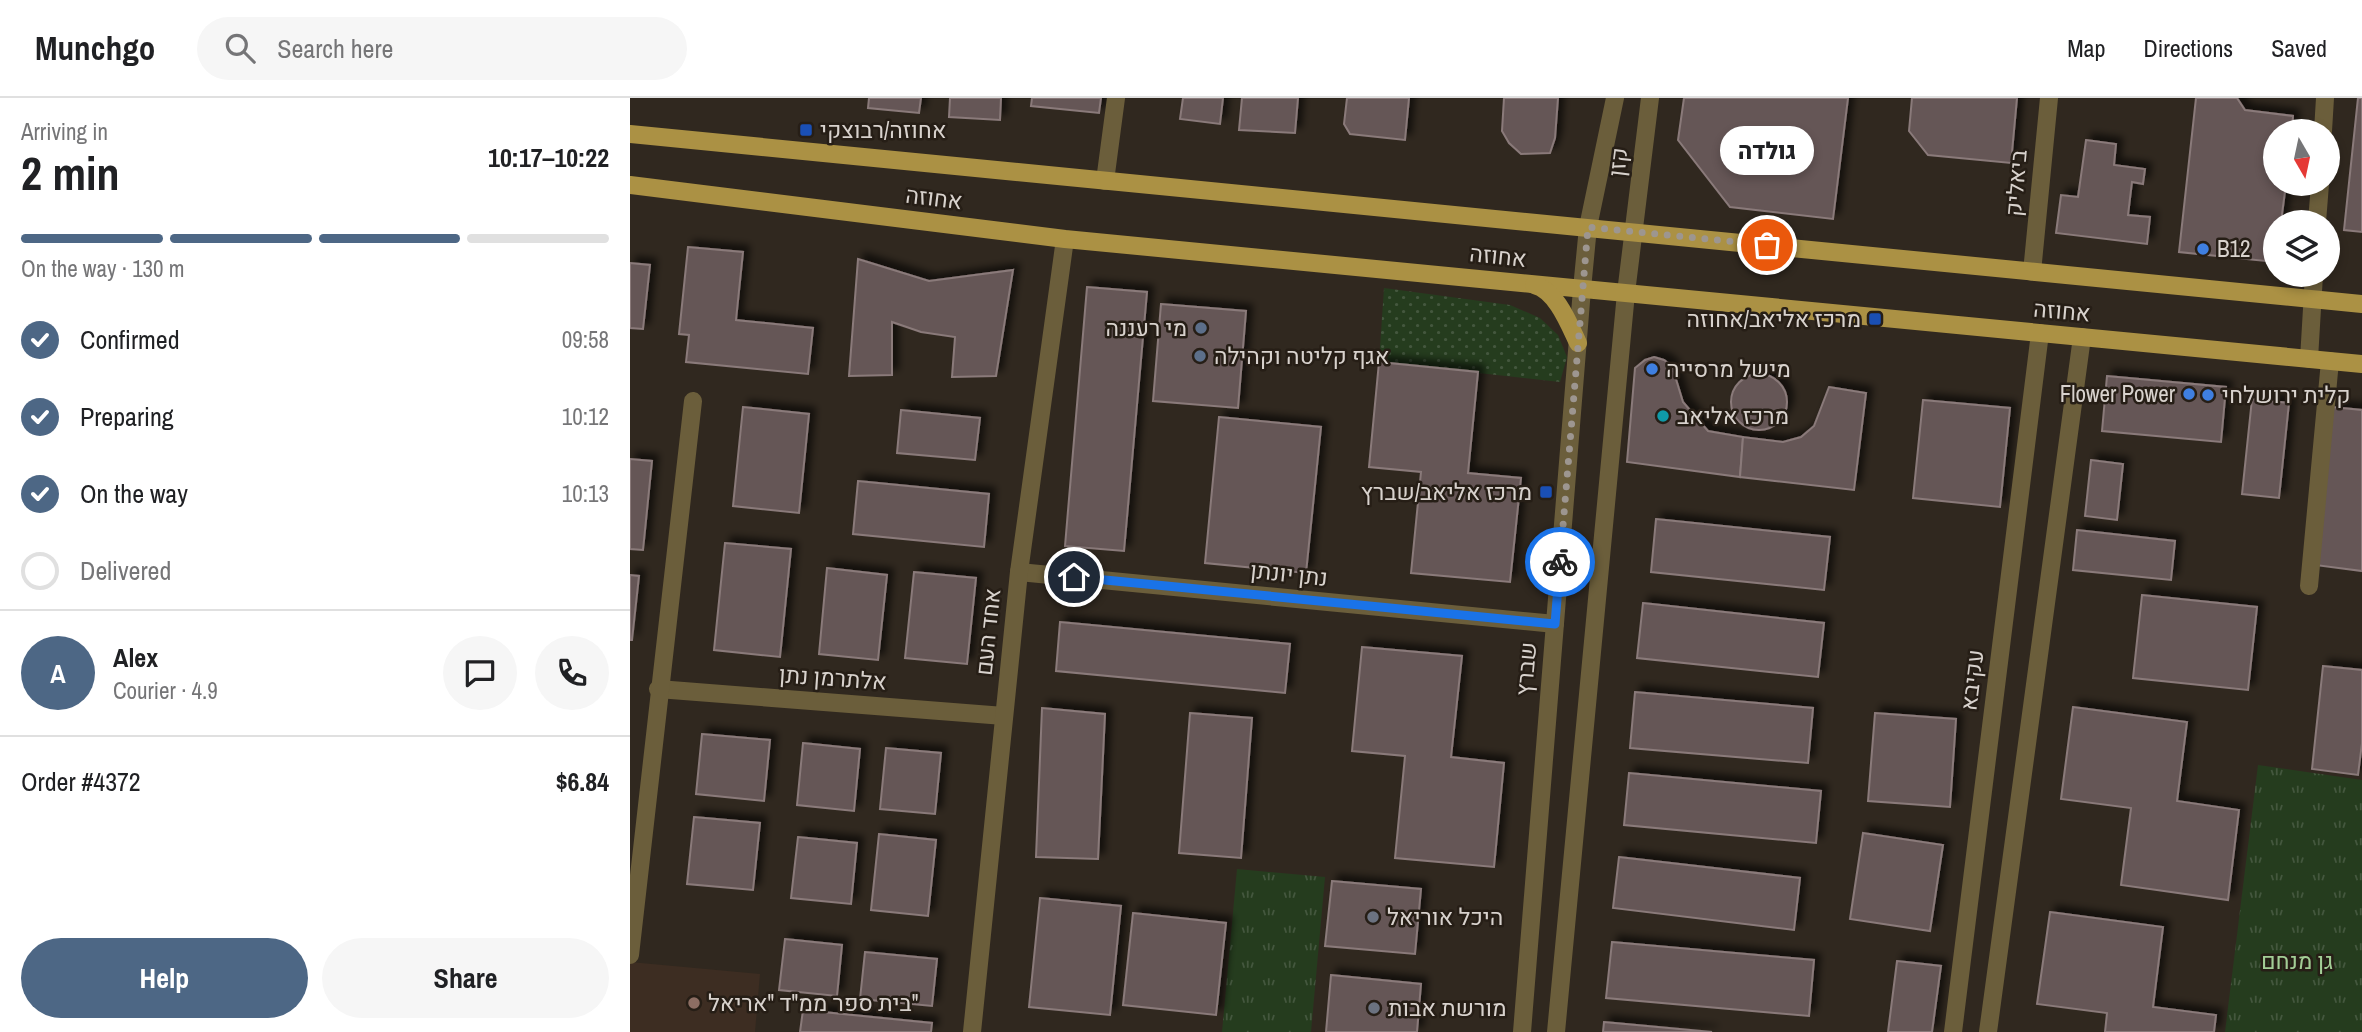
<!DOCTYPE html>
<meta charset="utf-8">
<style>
:root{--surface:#fff;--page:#f6f6f6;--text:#202124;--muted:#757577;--line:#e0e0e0;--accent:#4d6785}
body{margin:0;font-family:"Archivo Narrow",Heebo,sans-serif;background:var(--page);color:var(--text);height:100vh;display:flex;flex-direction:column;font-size:26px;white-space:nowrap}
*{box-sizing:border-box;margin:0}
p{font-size:23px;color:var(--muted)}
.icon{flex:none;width:38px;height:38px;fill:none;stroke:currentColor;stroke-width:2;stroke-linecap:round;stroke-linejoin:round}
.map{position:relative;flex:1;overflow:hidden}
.sheet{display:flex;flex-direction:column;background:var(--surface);width:630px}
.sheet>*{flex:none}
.needle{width:46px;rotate:171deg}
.controls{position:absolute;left:1633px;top:21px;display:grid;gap:14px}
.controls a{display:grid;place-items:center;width:77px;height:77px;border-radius:50%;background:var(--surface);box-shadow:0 4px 10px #0003;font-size:35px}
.pin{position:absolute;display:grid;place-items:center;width:60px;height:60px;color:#fff;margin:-30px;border:4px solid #fff;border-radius:50%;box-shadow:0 2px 7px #0007}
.courier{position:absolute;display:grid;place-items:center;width:70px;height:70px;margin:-35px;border:5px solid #1a73e8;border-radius:50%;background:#fff;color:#222;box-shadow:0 2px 9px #0007}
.bubble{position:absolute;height:49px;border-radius:24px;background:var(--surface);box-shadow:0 4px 10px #0003;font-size:23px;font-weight:800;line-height:49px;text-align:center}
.head em{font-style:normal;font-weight:800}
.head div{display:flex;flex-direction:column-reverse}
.head{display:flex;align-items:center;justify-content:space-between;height:119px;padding:0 21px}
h1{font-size:46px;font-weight:800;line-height:52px}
.bar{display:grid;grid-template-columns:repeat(4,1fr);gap:10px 7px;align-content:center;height:84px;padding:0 21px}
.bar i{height:9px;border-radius:5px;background:var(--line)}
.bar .active{background:var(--accent)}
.bar p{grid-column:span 4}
.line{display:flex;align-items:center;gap:18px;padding:0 21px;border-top:2px solid var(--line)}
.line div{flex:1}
.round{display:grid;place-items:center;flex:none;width:74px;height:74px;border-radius:37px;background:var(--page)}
ol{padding:0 21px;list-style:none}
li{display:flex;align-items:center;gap:21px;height:77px}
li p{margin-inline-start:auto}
li .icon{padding:7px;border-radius:50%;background:var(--accent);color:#fff;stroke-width:4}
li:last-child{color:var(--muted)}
li i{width:38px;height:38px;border:4px solid var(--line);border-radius:50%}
.primary-button{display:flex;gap:14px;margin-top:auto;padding:14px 21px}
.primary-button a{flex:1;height:80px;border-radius:42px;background:var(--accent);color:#fff;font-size:28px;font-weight:800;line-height:80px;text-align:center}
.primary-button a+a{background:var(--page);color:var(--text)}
header{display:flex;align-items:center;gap:42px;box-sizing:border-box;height:98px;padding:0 35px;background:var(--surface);border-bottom:2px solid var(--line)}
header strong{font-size:33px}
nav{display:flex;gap:38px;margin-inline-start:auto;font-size:24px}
.search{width:490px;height:63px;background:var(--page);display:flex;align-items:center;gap:18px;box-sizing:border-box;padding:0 24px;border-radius:38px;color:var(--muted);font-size:26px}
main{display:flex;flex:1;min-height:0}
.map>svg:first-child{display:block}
.education{fill:#3d2d22}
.grass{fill:url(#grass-dots)}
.park{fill:url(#park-tufts)}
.building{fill:#655756;stroke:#8a7a7a;stroke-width:2;filter:url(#shadow)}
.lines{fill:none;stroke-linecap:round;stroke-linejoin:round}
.minor{stroke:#6b5e3b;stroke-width:18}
.major{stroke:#ab9144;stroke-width:18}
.done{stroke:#9d9690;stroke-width:7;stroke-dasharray:0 12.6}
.route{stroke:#1a73e8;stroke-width:9}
.transit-dot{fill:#1a4fb4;stroke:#261e16;stroke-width:2.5}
.shop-dot{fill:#3f7fe0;stroke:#261e16;stroke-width:2.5}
.service-dot{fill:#5c6f8a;stroke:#261e16;stroke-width:2.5}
.culture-dot{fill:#0f9aa8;stroke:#261e16;stroke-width:2.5}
.worship-dot{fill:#6b7280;stroke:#261e16;stroke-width:2.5}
.education-dot{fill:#8d6e63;stroke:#261e16;stroke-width:2.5}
.labels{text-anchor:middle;stroke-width:5;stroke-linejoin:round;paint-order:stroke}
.poi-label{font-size:23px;fill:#d8d2cd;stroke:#261e16;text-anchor:start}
.street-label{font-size:23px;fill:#d8d2cd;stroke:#261e16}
.park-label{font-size:23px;fill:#a3ce96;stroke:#261e16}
</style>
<header>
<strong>Munchgo</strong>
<div class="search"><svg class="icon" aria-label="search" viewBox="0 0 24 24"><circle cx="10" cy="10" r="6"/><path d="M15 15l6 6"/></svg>Search here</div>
<nav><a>Map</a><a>Directions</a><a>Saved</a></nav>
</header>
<main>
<section class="sheet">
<div class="head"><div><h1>2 min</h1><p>Arriving in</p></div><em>10:17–10:22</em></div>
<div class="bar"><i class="active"></i><i class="active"></i><i class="active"></i><i></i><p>On the way · 130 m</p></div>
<ol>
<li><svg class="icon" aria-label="check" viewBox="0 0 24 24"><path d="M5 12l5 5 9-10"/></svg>Confirmed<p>09:58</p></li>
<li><svg class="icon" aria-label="check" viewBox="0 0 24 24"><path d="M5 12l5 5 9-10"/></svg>Preparing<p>10:12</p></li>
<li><svg class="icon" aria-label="check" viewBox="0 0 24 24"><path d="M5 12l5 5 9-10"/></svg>On the way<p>10:13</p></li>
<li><i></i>Delivered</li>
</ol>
<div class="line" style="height:126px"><b class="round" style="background:var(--accent);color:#fff">A</b><div><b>Alex</b><p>Courier · 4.9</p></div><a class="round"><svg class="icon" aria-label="chat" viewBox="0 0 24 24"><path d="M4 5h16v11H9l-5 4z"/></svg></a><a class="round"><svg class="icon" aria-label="phone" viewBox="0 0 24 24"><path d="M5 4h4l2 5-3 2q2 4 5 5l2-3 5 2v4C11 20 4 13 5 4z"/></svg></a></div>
<div class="line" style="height:91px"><div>Order #4372</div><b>$6.84</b></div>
<div class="primary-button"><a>Help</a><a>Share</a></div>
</section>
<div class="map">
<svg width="1732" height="934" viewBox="0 0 1732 934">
<defs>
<pattern id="grass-dots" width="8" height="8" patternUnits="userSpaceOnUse" patternTransform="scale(1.75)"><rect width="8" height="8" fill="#253c1e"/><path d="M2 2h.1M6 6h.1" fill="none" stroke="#44573e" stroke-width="1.8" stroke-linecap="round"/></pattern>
<pattern id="park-tufts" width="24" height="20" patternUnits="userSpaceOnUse" patternTransform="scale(1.75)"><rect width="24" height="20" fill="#253c1e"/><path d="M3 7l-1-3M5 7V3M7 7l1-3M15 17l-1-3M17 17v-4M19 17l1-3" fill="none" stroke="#44573e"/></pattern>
<filter id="shadow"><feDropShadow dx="6" dy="-6" stdDeviation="3.5" flood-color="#0009"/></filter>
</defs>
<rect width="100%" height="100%" fill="#30281f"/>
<polygon class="education" points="0,864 130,876 125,934 0,934"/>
<polygon class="grass" points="754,190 880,207 910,220 928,237 937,259 930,284 749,264"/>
<g class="park">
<polygon points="1628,667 1732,682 1732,934 1595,934"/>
<polygon points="607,771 695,779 681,934 592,934"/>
</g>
<g class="building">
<polygon points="239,0 291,0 289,15 238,10"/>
<polygon points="320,0 371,0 370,22 319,19"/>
<polygon points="402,0 471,0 469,15 401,8"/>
<polygon points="553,0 593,0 590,26 550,21"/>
<polygon points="612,0 668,0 665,35 609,32"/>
<polygon points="717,0 779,0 775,42 720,36 714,26"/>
<polygon points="874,0 928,0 925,40 920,55 891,56 879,45 872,33"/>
<polygon points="1054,0 1218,0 1203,121 1100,109 1048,42"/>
<polygon points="1282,0 1387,0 1381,65 1298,57 1279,33"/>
<polygon points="1566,0 1607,0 1615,12 1663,18 1662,33 1645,33 1645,86 1656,86 1651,124 1645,124 1645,164 1549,154"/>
<polygon points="1728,0 1732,0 1732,134 1714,132"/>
<polygon points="1456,42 1486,46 1484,67 1515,71 1513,86 1502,84 1498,117 1520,119 1517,146 1426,135 1431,97 1448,99"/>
<polygon points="58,149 113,154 106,222 183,230 178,276 56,264 59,237 49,236"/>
<polygon points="228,161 299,183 383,172 366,278 322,279 325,239 291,234 262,224 262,277 219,278"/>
<polygon points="0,165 20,167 13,231 0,230"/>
<polygon points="457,189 517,194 494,453 435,448"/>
<polygon points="531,206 616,213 608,310 523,303"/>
<polygon points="1024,259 1034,262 1042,268 1053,304 1078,333 1113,339 1110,379 997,364 1005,270 1015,262"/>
<polygon points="749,264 848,274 838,375 891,380 880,484 781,475 791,374 739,369"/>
<circle cx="1129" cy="304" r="28"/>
<polygon points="1477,278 1596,289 1591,344 1472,333"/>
<polygon points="1199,289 1236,295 1224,392 1110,379 1113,339 1153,344 1171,339 1184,328"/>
<polygon points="1622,301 1659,305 1649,400 1612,396"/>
<polygon points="1293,302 1380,310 1370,409 1283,400"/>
<polygon points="113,309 179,316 169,415 103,408"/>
<polygon points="1702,309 1732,312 1732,473 1685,467"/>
<polygon points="271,312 350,320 345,362 267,355"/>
<polygon points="589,319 691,329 676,475 575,465"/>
<polygon points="0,361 22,363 13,452 0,451"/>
<polygon points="1461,362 1493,366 1487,422 1455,418"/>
<polygon points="228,383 359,396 354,449 223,436"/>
<polygon points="1026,421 1200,439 1194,492 1021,474"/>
<polygon points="1447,432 1545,443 1541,482 1443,472"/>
<polygon points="95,445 161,451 150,559 84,552"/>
<polygon points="197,470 257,477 248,562 189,556"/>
<polygon points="284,474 346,480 337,566 275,560"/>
<polygon points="0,477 9,478 2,542 0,542"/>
<polygon points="1512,497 1627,509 1618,592 1503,580"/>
<polygon points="1013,505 1194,525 1188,579 1007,560"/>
<polygon points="430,524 660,546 655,595 426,573"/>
<polygon points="732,549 832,558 821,659 874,665 864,769 765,760 775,658 722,653"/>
<polygon points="1693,568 1732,572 1732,645 1728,677 1682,671"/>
<polygon points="1005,594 1183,610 1178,665 1000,650"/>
<polygon points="1443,609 1557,624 1547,703 1609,712 1598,802 1491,787 1501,710 1431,701"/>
<polygon points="412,610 475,616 468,761 406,759"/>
<polygon points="560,615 622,620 611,760 549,755"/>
<polygon points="1245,615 1326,621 1320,709 1238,703"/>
<polygon points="72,636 140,642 134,703 66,696"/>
<polygon points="173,645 230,651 224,713 167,707"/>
<polygon points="256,650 311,655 305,716 250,711"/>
<polygon points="999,675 1191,693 1186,745 994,727"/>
<polygon points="64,719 130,725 123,792 57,786"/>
<polygon points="1233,735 1313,747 1300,833 1220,821"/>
<polygon points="249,736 306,742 298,818 241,812"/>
<polygon points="168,739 227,745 221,806 161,800"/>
<polygon points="989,759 1170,780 1164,832 983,810"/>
<polygon points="702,783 791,791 785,856 695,848"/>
<polygon points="410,800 491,808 480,917 399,909"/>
<polygon points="1420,814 1533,829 1523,909 1586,917 1584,934 1475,934 1477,915 1407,906"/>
<polygon points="503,815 596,825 586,917 493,907"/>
<polygon points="155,841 212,847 207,898 149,892"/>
<polygon points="982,844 1184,862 1179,918 976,900"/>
<polygon points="235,854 307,861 302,908 230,901"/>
<polygon points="1267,863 1311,868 1302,934 1258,934"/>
<polygon points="701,877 791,886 787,934 696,934"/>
<polygon points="173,912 302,925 301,934 170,934"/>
<polygon points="974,924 1082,934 973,934"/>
</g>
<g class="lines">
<g class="minor">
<polyline points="1693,33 1695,0"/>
<polyline points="475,83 486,0"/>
<polyline points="1687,124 1690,86"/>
<polyline points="1402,174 1419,0"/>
<polyline points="1679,261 1684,177"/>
<polyline points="389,474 925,526"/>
<polyline points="1679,488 1700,263"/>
<polyline points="28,591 374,618"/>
<polyline points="0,857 63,303"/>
<polyline points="342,934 389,474 435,141"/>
<polyline points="892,934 952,191 958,129 985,0"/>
<polyline points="926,934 996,195 1020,0"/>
<polyline points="1323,934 1410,235"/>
<polyline points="1358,934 1452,239"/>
</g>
<g class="major">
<polyline points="0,36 1732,206"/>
<polyline points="0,87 435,141 1732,266"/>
<path d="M904,187C926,192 939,226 948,245"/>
</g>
</g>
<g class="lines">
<polyline class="done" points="930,464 958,129 1137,147"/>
<polyline class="route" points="444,479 925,526 930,464"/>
</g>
<g class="transit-dot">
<rect x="169" y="25" width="14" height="14" rx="3.5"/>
<rect x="1238" y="214" width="14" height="14" rx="3.5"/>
<rect x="909" y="387" width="14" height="14" rx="3.5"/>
</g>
<g class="shop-dot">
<circle cx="1573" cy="151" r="7"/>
<circle cx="1022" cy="271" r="7"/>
<circle cx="1559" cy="296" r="7"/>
<circle cx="1578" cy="297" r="7"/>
</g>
<g class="service-dot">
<circle cx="571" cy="230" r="7"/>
<circle cx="570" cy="258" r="7"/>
</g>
<circle class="culture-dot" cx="1033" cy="318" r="7"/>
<g class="worship-dot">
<circle cx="743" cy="819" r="7"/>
<circle cx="744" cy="910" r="7"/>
</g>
<circle class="education-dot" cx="64" cy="905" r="7"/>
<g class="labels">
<g class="poi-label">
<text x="190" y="40">אחוזה/רבוצקי</text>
<text x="1587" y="159">B12</text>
<text x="1231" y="229" text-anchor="end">מרכז אליאב/אחוזה</text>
<text x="557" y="238" text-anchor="end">מי רעננה</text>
<text x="584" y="266">אגף קליטה וקהילה</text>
<text x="1036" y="279">מישל מרסייה</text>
<text x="1545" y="304" text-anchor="end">Flower Power</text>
<text x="1592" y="305">קלית ירושלחי</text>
<text x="1047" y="326">מרכז אליאב</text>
<text x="902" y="402" text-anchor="end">מרכז אליאב/שברץ</text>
<text x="757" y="827">היכל אוריאל</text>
<text x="78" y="913">בית ספר ממ"ד "אריאל"</text>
<text x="758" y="918">מורשת אבות</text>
</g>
<g class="street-label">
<text transform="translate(988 64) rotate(-83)" y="8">קזן</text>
<text transform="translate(1386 85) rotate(-85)" y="8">ביאליק</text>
<text transform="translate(304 100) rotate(7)" y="8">אחוזה</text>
<text transform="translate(868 158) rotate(6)" y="8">אחוזה</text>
<text transform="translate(1432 213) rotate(5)" y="8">אחוזה</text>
<text transform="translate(659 476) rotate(6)" y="8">נתן יונתן</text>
<text transform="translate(358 534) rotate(-84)" y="8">אחד העם</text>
<text transform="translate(896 571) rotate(-85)" y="8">שברץ</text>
<text transform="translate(203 580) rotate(4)" y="8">אלתרמן נתן</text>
<text transform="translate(1342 582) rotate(-83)" y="8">עקיבא</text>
</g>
<g class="park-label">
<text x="1667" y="871">גן מנחם</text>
</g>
</g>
</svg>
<div class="controls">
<a><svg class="needle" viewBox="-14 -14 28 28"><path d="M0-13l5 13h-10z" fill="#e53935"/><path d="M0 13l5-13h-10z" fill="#757577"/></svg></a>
<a><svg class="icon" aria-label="layers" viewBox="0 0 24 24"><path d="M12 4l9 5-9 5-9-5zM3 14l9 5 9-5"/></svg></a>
</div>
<div class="pin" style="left:1137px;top:147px;background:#ea580c"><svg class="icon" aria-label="bag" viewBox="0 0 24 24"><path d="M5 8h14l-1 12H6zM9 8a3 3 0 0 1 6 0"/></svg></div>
<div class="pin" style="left:444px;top:479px;background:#1f2937"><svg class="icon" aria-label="home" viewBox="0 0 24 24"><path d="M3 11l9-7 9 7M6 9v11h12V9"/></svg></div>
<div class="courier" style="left:930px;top:464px"><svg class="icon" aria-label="bike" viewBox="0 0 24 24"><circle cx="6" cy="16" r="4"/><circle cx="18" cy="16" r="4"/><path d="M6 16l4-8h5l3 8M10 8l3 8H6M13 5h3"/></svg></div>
<div class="bubble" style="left:1090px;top:28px;width:94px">גולדה</div>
</div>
</main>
